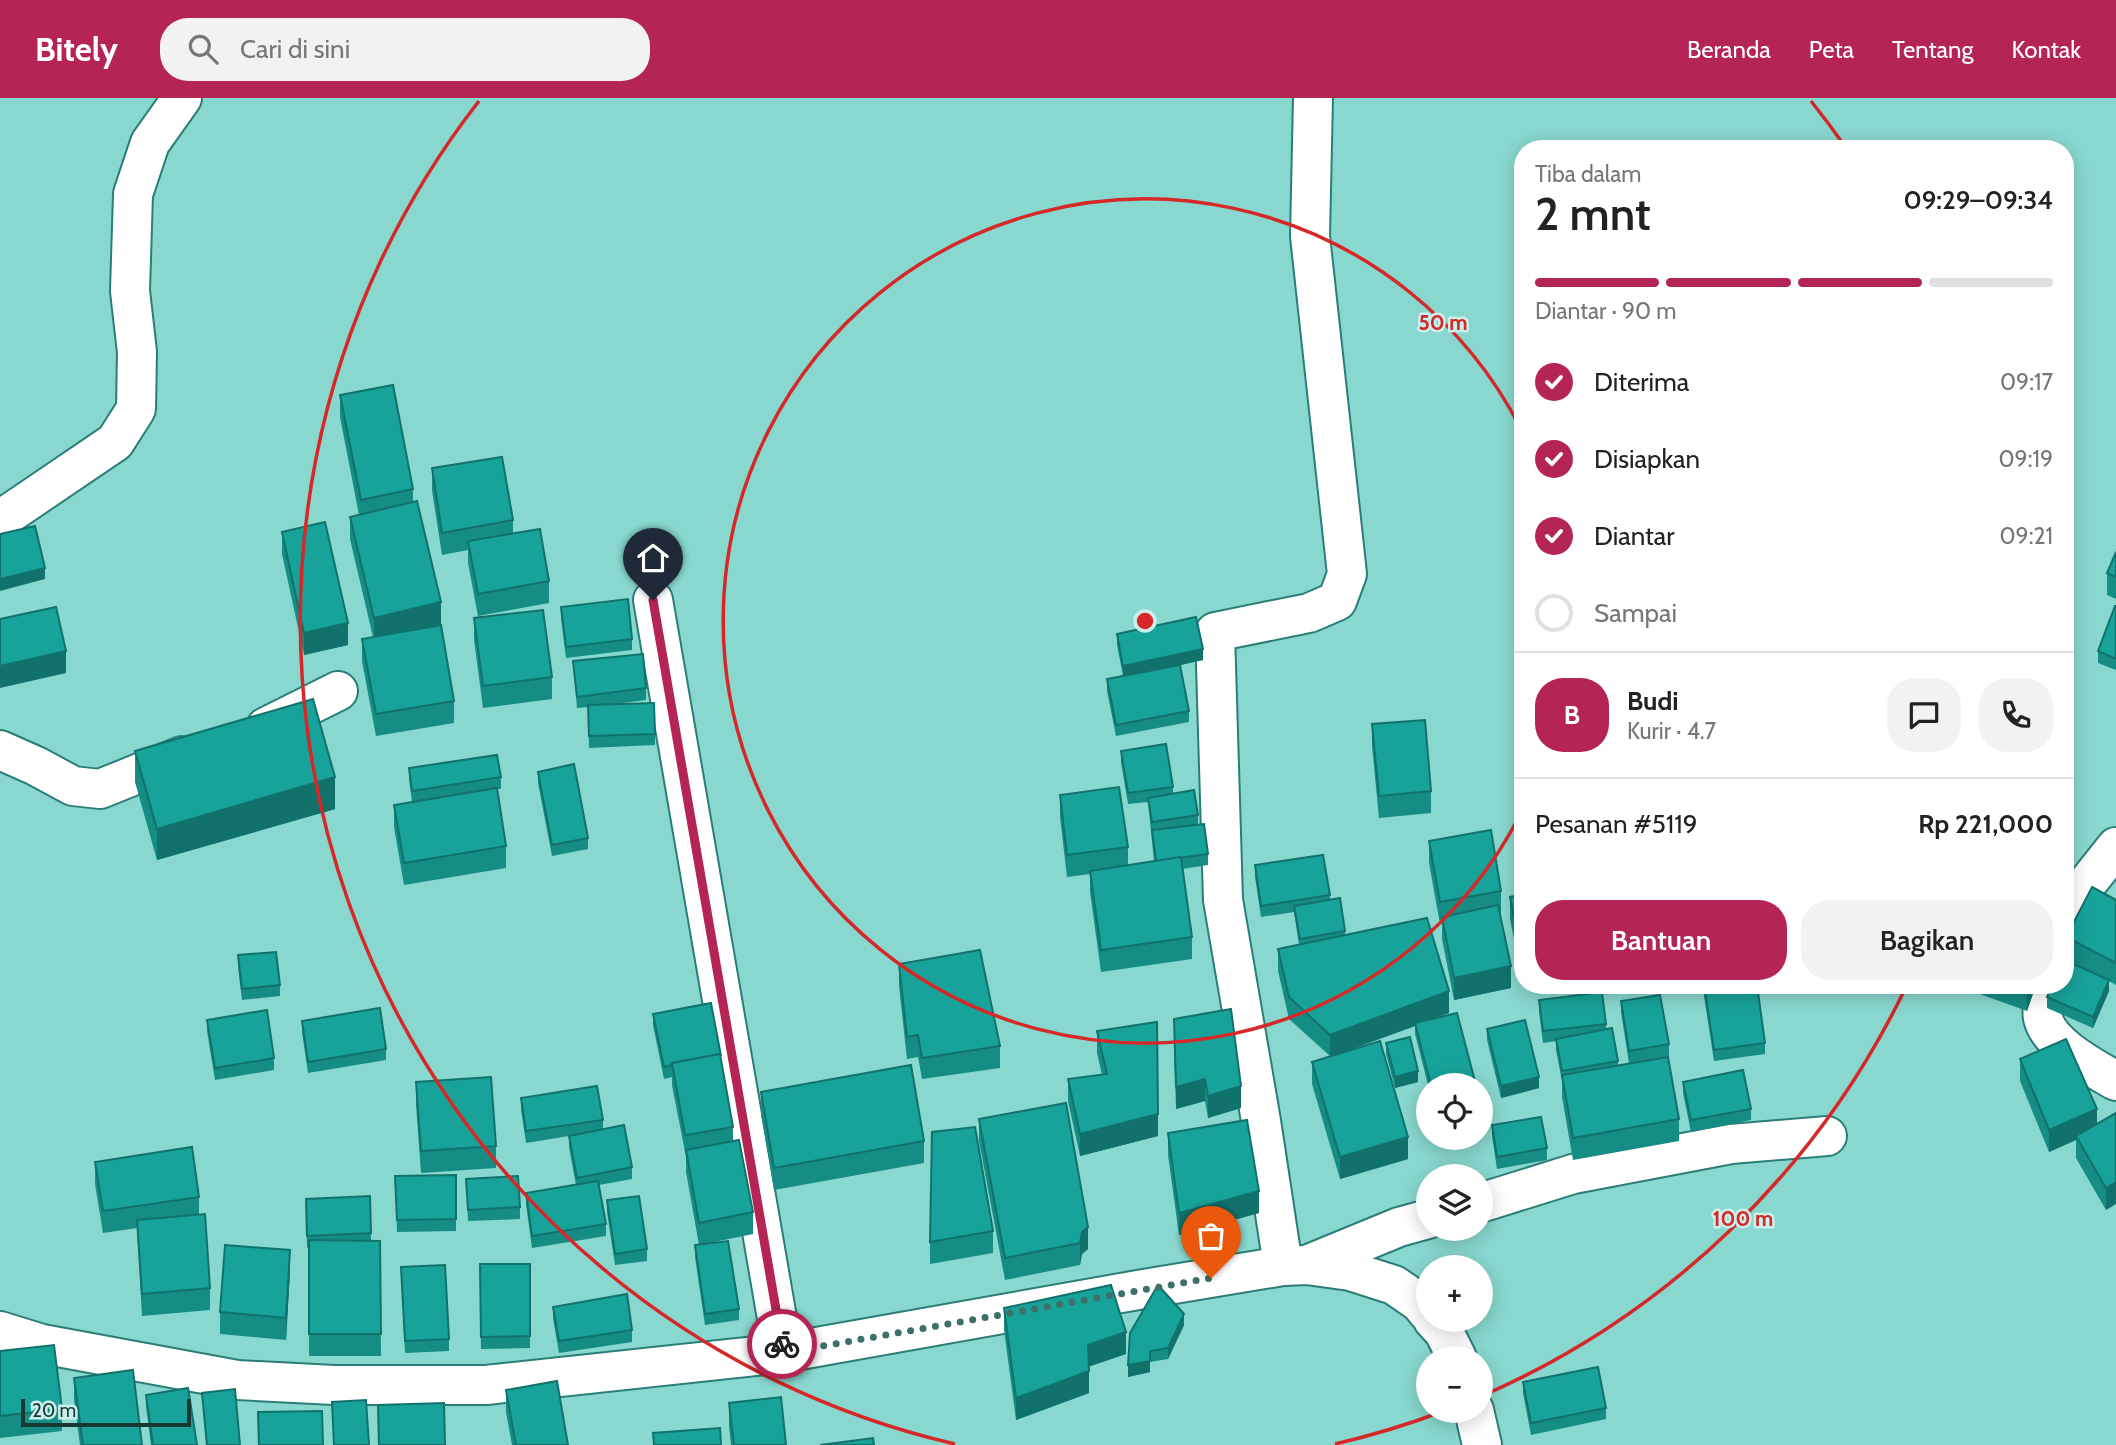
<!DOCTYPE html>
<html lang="id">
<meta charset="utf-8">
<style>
:root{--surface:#fff;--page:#f2f2f2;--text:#222;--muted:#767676;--line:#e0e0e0;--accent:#b52554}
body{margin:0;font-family:Cabin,sans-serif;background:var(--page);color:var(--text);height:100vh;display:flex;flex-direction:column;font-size:26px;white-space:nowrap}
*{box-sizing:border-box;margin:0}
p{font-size:23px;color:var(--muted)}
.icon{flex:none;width:38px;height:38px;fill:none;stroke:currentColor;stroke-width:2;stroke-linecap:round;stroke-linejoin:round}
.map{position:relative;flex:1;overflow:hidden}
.sheet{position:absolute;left:1514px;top:42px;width:560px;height:854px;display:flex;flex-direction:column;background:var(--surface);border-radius:28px;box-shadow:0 4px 18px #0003}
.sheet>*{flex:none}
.tools{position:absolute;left:1416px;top:975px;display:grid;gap:14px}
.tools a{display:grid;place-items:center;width:77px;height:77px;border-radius:50%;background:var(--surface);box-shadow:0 4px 18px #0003;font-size:35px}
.scale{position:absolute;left:21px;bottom:18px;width:170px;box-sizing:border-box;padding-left:7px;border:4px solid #163835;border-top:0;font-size:19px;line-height:24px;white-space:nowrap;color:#163835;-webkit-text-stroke:5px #caf0eb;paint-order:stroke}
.pin{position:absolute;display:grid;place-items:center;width:60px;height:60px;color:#fff;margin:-72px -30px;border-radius:50% 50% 50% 0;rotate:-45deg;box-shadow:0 0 7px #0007}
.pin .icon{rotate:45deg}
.courier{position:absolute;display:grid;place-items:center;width:70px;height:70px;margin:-35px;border:5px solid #b52554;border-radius:50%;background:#fff;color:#222;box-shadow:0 2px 9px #0007}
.headline em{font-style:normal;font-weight:600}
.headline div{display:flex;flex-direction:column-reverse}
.headline{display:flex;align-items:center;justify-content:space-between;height:119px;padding:0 21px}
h1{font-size:46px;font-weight:600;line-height:52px}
.bar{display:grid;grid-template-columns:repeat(4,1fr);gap:10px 7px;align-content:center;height:84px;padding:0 21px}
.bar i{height:9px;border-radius:5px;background:var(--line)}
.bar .active{background:var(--accent)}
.bar p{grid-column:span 4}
.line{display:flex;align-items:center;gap:18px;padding:0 21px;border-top:2px solid var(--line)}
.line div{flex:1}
.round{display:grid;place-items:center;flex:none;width:74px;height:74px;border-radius:28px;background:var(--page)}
ol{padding:0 21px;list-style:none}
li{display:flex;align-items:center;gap:21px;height:77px}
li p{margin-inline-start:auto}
li .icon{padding:7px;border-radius:50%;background:var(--accent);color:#fff;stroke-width:4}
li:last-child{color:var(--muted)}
li i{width:38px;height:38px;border:4px solid var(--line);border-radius:50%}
.cta{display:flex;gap:14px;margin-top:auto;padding:14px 21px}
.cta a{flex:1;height:80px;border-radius:28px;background:var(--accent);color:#fff;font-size:28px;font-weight:600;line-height:80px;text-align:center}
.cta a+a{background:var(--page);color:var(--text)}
header{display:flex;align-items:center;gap:42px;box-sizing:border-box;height:98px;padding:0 35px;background:var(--accent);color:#fff}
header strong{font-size:33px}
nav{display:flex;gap:38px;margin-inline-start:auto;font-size:24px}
.search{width:490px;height:63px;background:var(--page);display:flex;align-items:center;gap:18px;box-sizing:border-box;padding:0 24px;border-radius:28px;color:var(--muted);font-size:26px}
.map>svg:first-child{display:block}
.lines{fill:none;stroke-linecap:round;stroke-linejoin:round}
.minor-casing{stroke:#2b7e77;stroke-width:42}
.minor{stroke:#fff;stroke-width:38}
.wall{fill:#158c84}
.shaded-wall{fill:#11726c}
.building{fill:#18a39a;stroke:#11726c;stroke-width:2}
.done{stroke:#3e706b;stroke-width:7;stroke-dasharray:0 12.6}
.route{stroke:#b52554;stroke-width:9}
.ring{fill:none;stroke:#d62828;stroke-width:3.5}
.centre{fill:#d62828;stroke:#caf0eb;stroke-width:3.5}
.ring-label{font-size:21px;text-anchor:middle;font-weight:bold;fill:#d62828;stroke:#caf0eb;stroke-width:5;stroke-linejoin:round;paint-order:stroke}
</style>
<header>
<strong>Bitely</strong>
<div class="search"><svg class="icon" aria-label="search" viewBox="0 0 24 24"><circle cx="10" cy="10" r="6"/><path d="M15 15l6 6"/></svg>Cari di sini</div>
<nav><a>Beranda</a><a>Peta</a><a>Tentang</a><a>Kontak</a></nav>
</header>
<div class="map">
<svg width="2116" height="1347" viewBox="0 0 2116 1347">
<rect width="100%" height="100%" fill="#88d8cf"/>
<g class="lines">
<defs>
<g id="minor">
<polyline points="0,422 115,344 136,311 137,254 130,193 133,96 150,45 182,0"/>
<polyline points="653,502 783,1255"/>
<polyline points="266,629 338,593"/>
<polyline points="0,652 36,668 73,688 100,691 182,658"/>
<polyline points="2065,813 2116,749"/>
<path d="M2044,887C2044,897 2041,911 2043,920C2049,947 2094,970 2116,983"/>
<polyline points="1480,1105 1573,1076 1731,1046 1827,1038"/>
<polyline points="1309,1166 1399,1129 1428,1121"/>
<polyline points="1283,1168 1261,1023 1223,802 1215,534 1309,515 1337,503 1347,476 1310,138 1313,0"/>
<polyline points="1433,1222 1444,1234 1457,1260"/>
<polyline points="0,1233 42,1246 237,1282 334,1287 486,1287 783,1255 1138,1192 1283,1168 1307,1167 1350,1173 1394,1187 1420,1205 1428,1215"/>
<polyline points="1474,1312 1482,1347"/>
</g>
</defs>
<use href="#minor" class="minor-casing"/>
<use href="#minor" class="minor"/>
</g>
<g class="wall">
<polygon points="340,297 413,391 413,404 441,526 428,529 454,603 454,625 376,638 362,563 362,541 373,539 350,441 350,419 359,417 340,319"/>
<polygon points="432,370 513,422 513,435 549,483 549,505 478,518 468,465 468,452 442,457 432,392"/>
<polygon points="282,434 348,547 304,557 282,456"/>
<polygon points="2116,454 2116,501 2107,497 2107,475"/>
<polygon points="2116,508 2116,572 2098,565 2098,553"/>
<polygon points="561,509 632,541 632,552 566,560 561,520"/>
<polygon points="474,520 552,579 552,601 483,610 474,542"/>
<polygon points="1117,536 1203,562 1177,568 1189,613 1189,624 1116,638 1107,593 1107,581 1123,578 1117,547"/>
<polygon points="573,563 646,590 646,602 607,607 655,636 655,647 589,650 588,609 577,610"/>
<polygon points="1372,626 1431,693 1431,715 1379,720 1372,648"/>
<polygon points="135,653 335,711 157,762 135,684"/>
<polygon points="1121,653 1173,689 1173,695 1198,717 1198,727 1208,756 1208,767 1182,771 1192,839 1192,861 1101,874 1090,794 1090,776 1067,779 1060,719 1060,697 1128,749 1128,767 1154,763 1148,704 1128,706 1121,664"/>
<polygon points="409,670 501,679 501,691 497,691 506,748 506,770 404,787 394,729 394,707 412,704 409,681"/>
<polygon points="538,674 588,740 588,751 552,758 538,685"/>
<polygon points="1429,743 1501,793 1501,815 1500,815 1511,890 1454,902 1442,841 1442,825 1440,826 1429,765"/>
<polygon points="1255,767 1330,797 1330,801 1345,833 1345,837 1449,915 1438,919 1476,987 1428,987 1415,936 1415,928 1340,955 1408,1061 1340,1081 1312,986 1312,964 1330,958 1289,921 1278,873 1278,851 1299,847 1294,814 1261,819 1255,779"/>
<polygon points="1522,796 1522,881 1510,821 1510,799"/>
<polygon points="2116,802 2116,887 2109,883 2109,893 2093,930 2047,910 2047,899 2090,873 2066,861 2066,839"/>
<polygon points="238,857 280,887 280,898 242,902 238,869"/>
<polygon points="899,866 1000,948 1000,970 922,981 918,959 907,961 899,888"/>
<polygon points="1704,887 1765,945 1765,956 1714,963 1704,898"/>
<polygon points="1974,887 2036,887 2027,913 1974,894"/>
<polygon points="1539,902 1606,926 1606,931 1618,963 1618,968 1679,1021 1679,1043 1573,1062 1562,999 1562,983 1556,952 1556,943 1543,945 1539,913"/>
<polygon points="1621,903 1669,946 1669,958 1629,965 1621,914"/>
<polygon points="653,916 733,1029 733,1043 753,1114 753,1136 699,1147 686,1074 686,1059 672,987 672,979 664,981 653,927"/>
<polygon points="207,922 274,960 274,972 215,982 207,933"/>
<polygon points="302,923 386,951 386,962 308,975 302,934"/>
<polygon points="1487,931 1539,990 1501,1000 1487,942"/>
<polygon points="1097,933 1158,1038 1080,1058 1068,1003 1068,981 1102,977 1097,955"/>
<polygon points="1174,943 1241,1010 1208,1020 1205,1003 1176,1011"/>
<polygon points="1386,945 1418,984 1395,990 1386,956"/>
<polygon points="2020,961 2097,1026 2116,1015 2106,1112 2076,1060 2076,1042 2049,1054 2020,983"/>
<polygon points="416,984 496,1048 496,1070 421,1075 416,1006"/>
<polygon points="1683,984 1751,1011 1751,1022 1691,1034 1683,995"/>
<polygon points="761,994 924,1043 924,1065 774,1092 761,1016"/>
<polygon points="521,1000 603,1022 603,1031 632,1069 632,1081 599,1087 606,1126 606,1138 532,1150 526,1106 526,1095 576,1087 569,1049 569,1038 526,1045 521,1011"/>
<polygon points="979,1021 1088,1151 1082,1156 1080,1167 1005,1182 979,1043"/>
<polygon points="1492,1027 1547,1050 1547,1062 1497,1071 1492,1038"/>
<polygon points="1168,1035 1259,1115 1179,1137 1168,1057"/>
<polygon points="95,1064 199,1099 199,1117 210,1190 210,1212 142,1218 137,1130 103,1135 95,1086"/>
<polygon points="456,1077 456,1133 397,1134 395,1078"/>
<polygon points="466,1081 520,1109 520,1121 468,1123"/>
<polygon points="306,1101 371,1135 371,1143 380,1143 381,1258 309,1258 309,1149 307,1150"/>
<polygon points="607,1102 647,1151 647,1163 615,1167 607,1114"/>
<polygon points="993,1133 993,1155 930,1166 930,1144"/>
<polygon points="695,1147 739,1211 739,1222 705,1227 695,1159"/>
<polygon points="480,1166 530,1166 530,1250 481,1251"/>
<polygon points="401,1169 449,1241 449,1253 405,1255"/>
<polygon points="290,1173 286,1242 220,1236 220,1214"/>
<polygon points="553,1209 632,1232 632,1244 559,1255 553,1220"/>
<polygon points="1004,1210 1126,1256 1089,1268 1089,1295 1016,1322 1004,1232"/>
<polygon points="1184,1227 1168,1261 1150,1264 1150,1274 1128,1279 1130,1235"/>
<polygon points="0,1253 62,1311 62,1333 0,1340"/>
<polygon points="74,1280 142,1347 80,1347 74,1302"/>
<polygon points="1523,1284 1606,1310 1606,1321 1531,1337 1523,1295"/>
<polygon points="506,1292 568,1347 512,1347 506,1314"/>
<polygon points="202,1295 240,1347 206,1347"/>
<polygon points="146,1297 197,1347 151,1347 146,1308"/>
<polygon points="729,1305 786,1347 731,1347 729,1327"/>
</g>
<g class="shaded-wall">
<polygon points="45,470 45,481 0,493 0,481"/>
<polygon points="441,504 441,526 374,542 374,520"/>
<polygon points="348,525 348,547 304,557 304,535"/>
<polygon points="1203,551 1203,562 1123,579 1123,568"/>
<polygon points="66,553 66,575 0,590 0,568"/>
<polygon points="335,679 335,711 157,762 157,731"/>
<polygon points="1511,868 1511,890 1454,902 1454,880"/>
<polygon points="2109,882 2109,893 2093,930 2093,919"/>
<polygon points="2028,887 2036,887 2027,913 2027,891"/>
<polygon points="1449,893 1449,915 1415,927 1415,925 1415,928 1330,959 1330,937"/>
<polygon points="1418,973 1418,984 1395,990 1395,979"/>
<polygon points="1539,979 1539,990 1501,1000 1501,988"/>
<polygon points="1205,981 1205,1003 1176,1011 1176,989"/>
<polygon points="1241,988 1241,1010 1208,1020 1208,998"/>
<polygon points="2097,1011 2097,1033 2076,1038 2076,1042 2049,1054 2049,1032"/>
<polygon points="1158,1016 1158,1038 1080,1058 1080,1036"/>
<polygon points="1408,1039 1408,1061 1340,1081 1340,1059"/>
<polygon points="2116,1084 2116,1106 2106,1112 2106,1090"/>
<polygon points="1259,1093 1259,1115 1179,1137 1179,1115"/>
<polygon points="1088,1129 1088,1151 1082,1156 1080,1167 1080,1145 1082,1134"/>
<polygon points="290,1152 290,1173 286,1242 286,1220"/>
<polygon points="1184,1216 1184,1227 1168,1261 1168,1250"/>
<polygon points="1126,1234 1126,1256 1088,1269 1088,1247"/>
<polygon points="1150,1263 1150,1274 1128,1279 1128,1267"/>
<polygon points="1089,1273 1089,1295 1016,1322 1016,1300"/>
</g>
<g class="building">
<polygon points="393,287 413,391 361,402 340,297"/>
<polygon points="502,359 513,422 442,435 432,370"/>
<polygon points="417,403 441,504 374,520 350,419"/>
<polygon points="325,424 348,525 304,535 282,434"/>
<polygon points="35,428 45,470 0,481 0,436"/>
<polygon points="540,431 549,483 478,496 468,443"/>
<polygon points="2116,454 2116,479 2107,475"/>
<polygon points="628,501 632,541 566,549 561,509"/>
<polygon points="2115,508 2116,508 2116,561 2098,553"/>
<polygon points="56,509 66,553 0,568 0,521"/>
<polygon points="543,512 552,579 483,588 474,520"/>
<polygon points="1196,519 1203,551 1123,568 1117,536"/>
<polygon points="441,527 454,603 376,616 362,541"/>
<polygon points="643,556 646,590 577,599 573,563"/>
<polygon points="1180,567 1189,613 1116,627 1107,581"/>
<polygon points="313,601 335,679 157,731 135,653"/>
<polygon points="654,605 655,636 589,638 588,607"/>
<polygon points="1425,622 1431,693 1379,698 1372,626"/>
<polygon points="1166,646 1173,689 1128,695 1121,653"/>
<polygon points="497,657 501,679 412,693 409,670"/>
<polygon points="574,666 588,740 552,747 538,674"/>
<polygon points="1119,689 1128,749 1067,757 1060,697"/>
<polygon points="497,690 506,748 404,765 394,707"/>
<polygon points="1194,692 1198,717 1152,724 1148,700"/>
<polygon points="1204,726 1208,756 1156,763 1152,732"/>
<polygon points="1491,732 1501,793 1440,804 1429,743"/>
<polygon points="1323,757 1330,797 1261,808 1255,767"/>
<polygon points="1181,759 1192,839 1101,852 1090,773"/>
<polygon points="2092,789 2116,802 2116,865 2066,839"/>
<polygon points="1522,796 1522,859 1510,799"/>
<polygon points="1340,800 1345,833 1300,841 1294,808"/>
<polygon points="1498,807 1511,868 1454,880 1442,819"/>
<polygon points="1427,820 1449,893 1330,937 1289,899 1278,851"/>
<polygon points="980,852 1000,948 922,960 918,937 907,939 899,866"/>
<polygon points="276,854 280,887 242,891 238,857"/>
<polygon points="2065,862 2109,882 2093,919 2047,899 2052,887 2065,887"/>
<polygon points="1704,887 1757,887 1765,945 1714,952"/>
<polygon points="2018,887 2028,887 2027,891"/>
<polygon points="1602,894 1606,926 1543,933 1539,902"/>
<polygon points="1660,897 1669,946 1629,953 1621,903"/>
<polygon points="711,905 721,958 720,956 672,965 673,967 664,969 653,916"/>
<polygon points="380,910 386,951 308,964 302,923"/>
<polygon points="1231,911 1241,988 1208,998 1205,981 1176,989 1174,921"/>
<polygon points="267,912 274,960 215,970 207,922"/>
<polygon points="1457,915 1476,987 1431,987 1415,925"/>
<polygon points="1525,922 1539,979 1501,988 1487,931"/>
<polygon points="1157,924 1158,1016 1080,1036 1068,981 1107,976 1097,933"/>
<polygon points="1612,930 1618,963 1562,973 1556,941"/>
<polygon points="1410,939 1418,973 1395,979 1386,945"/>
<polygon points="2066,941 2097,1011 2049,1032 2020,961"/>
<polygon points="1380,943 1408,1039 1340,1059 1312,964"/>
<polygon points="720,956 733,1029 685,1037 672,965"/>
<polygon points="1668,959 1679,1021 1573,1040 1562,977"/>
<polygon points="911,967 924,1043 774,1070 761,994"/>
<polygon points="1743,972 1751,1011 1691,1022 1683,984"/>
<polygon points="491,979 496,1048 421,1053 416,984"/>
<polygon points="597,988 603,1022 526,1033 521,1000"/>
<polygon points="1066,1005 1088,1129 1082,1134 1080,1145 1005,1160 979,1021"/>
<polygon points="2116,1015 2116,1084 2106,1090 2076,1038"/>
<polygon points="1541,1019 1547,1050 1497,1059 1492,1027"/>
<polygon points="1247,1022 1259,1093 1179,1115 1168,1035"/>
<polygon points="624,1027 632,1069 577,1080 569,1038"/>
<polygon points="975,1029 993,1133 930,1144 932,1034"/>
<polygon points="739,1042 753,1114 699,1125 686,1052"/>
<polygon points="192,1049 199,1099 103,1113 95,1064"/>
<polygon points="456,1077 456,1121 397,1122 395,1078"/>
<polygon points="518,1078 520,1109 468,1112 466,1081"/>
<polygon points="598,1083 606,1126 532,1138 526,1095"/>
<polygon points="370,1098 371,1135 307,1138 306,1101"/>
<polygon points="639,1098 647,1151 615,1156 607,1102"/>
<polygon points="205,1116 210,1190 142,1196 137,1122"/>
<polygon points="309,1142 380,1143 381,1236 309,1236"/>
<polygon points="728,1143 739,1211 705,1216 695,1147"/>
<polygon points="225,1147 290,1152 286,1220 220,1214"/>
<polygon points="480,1166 530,1166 530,1238 481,1239"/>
<polygon points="445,1167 449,1241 405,1243 401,1169"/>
<polygon points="1111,1187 1126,1234 1088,1247 1089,1273 1016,1300 1004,1210"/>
<polygon points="1158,1187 1184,1216 1168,1250 1150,1253 1150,1263 1128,1267 1130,1235"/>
<polygon points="627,1196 632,1232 559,1243 553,1209"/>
<polygon points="54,1247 62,1311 0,1318 0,1253"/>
<polygon points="1598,1269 1606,1310 1531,1325 1523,1284"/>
<polygon points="133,1272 142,1347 83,1347 74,1280"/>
<polygon points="557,1283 568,1347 516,1347 506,1292"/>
<polygon points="188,1290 197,1347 153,1347 146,1297"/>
<polygon points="235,1291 240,1347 207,1347 202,1295"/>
<polygon points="781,1299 786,1347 734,1347 729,1305"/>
<polygon points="366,1302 369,1347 334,1347 332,1304"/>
<polygon points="444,1305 445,1347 379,1347 378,1307"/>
<polygon points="322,1313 323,1347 259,1347 258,1314"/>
<polygon points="720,1330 721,1347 654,1347 653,1335"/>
<polygon points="873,1340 874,1347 820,1347"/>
</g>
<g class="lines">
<polyline class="done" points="782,1246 783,1255 1211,1180"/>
<polyline class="route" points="653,502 782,1246"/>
</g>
<g class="ring">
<path d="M1521 715A422 422 0 1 1 1521 331"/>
<path d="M1904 893A845 845 0 0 1 1482 1298M1441 1314A845 845 0 0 1 1335 1346M955 1346A845 845 0 0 1 479 3M1811 3A845 845 0 0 1 1846 50"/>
</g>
<circle cx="1145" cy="523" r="10" class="centre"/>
<g class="ring-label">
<text x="1443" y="232">50 m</text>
<text x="1743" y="1128">100 m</text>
</g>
</svg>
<div class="tools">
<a><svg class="icon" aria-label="locate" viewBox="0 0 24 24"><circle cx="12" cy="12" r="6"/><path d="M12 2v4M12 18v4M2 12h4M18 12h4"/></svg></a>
<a><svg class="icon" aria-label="layers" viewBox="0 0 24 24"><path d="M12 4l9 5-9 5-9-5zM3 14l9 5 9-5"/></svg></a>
<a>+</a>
<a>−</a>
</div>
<div class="scale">20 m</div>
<div class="pin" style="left:1211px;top:1180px;background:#ea580c"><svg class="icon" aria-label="bag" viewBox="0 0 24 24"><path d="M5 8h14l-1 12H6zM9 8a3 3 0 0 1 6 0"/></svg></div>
<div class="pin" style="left:653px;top:502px;background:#1f2937"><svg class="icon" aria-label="home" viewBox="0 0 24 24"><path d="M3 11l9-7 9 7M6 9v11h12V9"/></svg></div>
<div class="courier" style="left:782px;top:1246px"><svg class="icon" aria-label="bike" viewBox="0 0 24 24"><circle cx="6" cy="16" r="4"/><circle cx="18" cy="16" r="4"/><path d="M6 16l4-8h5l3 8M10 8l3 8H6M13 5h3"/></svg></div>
<section class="sheet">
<div class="headline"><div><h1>2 mnt</h1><p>Tiba dalam</p></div><em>09:29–09:34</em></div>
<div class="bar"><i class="active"></i><i class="active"></i><i class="active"></i><i></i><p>Diantar · 90 m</p></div>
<ol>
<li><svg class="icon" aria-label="check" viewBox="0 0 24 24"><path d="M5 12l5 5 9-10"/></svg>Diterima<p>09:17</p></li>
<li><svg class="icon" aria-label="check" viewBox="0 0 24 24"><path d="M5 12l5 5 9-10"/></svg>Disiapkan<p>09:19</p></li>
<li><svg class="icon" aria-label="check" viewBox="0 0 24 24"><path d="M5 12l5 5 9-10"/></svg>Diantar<p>09:21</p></li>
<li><i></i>Sampai</li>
</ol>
<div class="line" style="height:126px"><b class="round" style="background:var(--accent);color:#fff">B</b><div><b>Budi</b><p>Kurir · 4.7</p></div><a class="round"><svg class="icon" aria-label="chat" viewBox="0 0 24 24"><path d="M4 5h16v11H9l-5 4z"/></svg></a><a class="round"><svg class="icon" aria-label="phone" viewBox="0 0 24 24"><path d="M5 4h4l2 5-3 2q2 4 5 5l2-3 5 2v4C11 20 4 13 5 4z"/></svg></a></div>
<div class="line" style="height:91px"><div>Pesanan #5119</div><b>Rp 221,000</b></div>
<div class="cta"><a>Bantuan</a><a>Bagikan</a></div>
</section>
</div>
